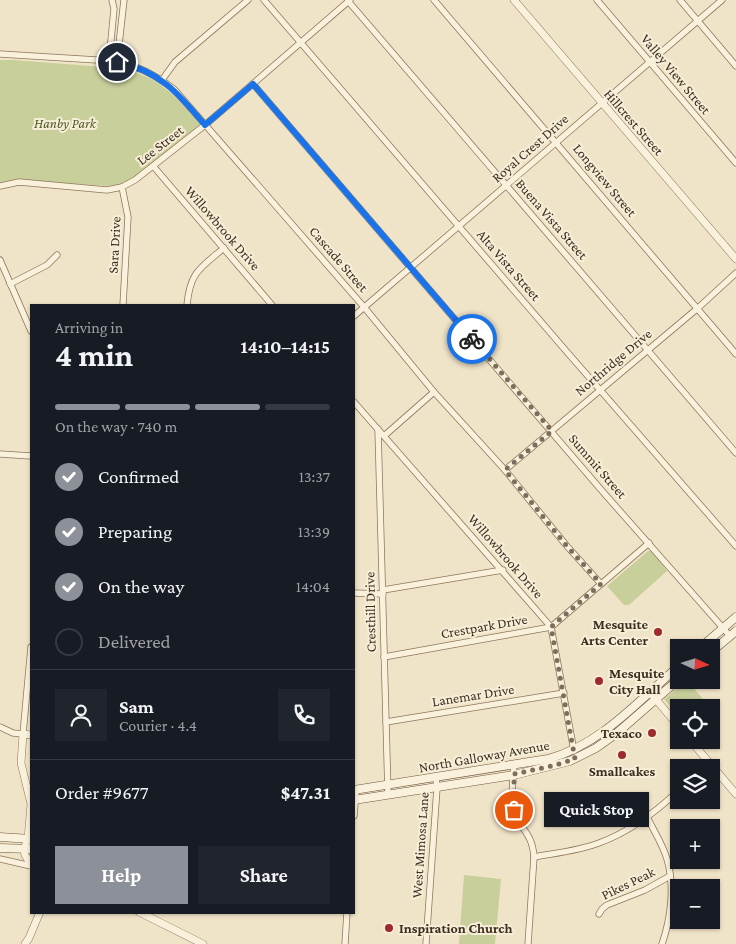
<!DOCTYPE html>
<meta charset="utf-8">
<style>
:root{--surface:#171b24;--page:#20242c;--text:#f1f3f6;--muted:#9ea1a6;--line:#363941;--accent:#8c9099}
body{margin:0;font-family:"Crimson Pro",serif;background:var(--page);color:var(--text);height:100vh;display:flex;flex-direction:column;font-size:19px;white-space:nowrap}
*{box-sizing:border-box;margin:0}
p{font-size:16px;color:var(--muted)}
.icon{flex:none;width:28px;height:28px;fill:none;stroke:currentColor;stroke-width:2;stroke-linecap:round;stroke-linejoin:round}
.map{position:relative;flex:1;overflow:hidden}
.panel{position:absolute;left:30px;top:304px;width:325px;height:610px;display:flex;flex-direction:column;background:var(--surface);border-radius:0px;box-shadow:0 1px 4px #0004}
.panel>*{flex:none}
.needle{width:32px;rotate:94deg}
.buttons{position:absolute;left:670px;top:639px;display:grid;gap:10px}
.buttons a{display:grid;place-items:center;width:50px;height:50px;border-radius:0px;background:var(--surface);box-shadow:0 1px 4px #0004;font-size:25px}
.pin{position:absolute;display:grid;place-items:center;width:42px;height:42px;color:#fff;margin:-21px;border:2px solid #fff;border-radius:50%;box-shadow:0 1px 5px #0007}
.courier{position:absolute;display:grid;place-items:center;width:50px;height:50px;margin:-25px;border:4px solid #1a73e8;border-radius:50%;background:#fff;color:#222;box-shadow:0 1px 6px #0007}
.bubble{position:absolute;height:35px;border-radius:0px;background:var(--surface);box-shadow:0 1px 4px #0004;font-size:16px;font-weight:700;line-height:35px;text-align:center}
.overview em{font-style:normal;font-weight:700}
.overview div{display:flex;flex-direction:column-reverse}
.overview{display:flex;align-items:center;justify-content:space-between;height:85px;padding:0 25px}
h1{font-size:32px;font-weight:700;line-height:38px}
.bar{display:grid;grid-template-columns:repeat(4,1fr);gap:8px 5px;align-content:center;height:60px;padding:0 25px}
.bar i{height:6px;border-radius:4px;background:var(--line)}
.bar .current{background:var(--accent)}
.bar p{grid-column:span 4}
.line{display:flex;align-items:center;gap:12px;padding:0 25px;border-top:1px solid var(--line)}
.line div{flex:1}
.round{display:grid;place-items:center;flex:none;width:52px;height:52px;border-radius:0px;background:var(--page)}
ol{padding:0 25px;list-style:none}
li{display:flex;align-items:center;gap:15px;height:55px}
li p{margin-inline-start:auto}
li .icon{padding:5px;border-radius:50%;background:var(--accent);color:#fff;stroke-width:4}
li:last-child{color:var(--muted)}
li i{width:28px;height:28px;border:2px solid var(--line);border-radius:50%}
.button{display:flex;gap:10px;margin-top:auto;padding:10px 25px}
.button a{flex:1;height:58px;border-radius:0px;background:var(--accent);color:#fff;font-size:20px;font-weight:700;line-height:58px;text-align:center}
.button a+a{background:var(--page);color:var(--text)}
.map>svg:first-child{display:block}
.green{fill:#c9cf9b}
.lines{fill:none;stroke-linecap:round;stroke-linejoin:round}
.minor-casing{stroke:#8d765c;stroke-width:7}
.tertiary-casing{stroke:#8d765c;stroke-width:8}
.secondary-casing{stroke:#6f573f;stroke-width:9}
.minor{stroke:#faf1dc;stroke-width:5.5}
.tertiary{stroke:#faf1dc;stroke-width:7}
.secondary{stroke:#faf1dc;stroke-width:8}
.done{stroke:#7c6e5b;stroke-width:5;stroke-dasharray:0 9}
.route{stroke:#1a73e8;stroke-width:6}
.poi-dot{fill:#9e2a2b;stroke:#f7eed8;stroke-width:2}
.labels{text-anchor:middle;stroke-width:4;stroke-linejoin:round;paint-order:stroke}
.street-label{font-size:14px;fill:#3d2e20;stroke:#f7eed8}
.park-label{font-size:14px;font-style:italic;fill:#4d5a26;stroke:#f7eed8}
.poi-label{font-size:14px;font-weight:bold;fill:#3d2e20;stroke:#f7eed8;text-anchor:end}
</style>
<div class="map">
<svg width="736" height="944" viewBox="0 0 736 944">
<rect width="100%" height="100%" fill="#f0e4c8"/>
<g class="green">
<path d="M0,60H14L117,68C159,76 173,93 200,124C178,143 156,166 130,181C123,184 115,185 107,186L19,180L0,184Z"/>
<polygon points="648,551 652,551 667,571 629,605 624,605 607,586"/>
<polygon points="687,680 707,704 702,707 679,708 679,716 664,699"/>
<polygon points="464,875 501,879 495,944 459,944"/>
</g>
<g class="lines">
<defs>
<g id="minor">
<polyline points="264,0 567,352 736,546"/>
<polyline points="434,0 736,354"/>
<polyline points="597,0 736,163"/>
<polyline points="680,0 736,66"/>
<polyline points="348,1 736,453"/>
<path d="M0,54L113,61C139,66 153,74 174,89L364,307L434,392L505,470L566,545L601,584"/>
<polyline points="109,61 114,9 112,0"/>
<polyline points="117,62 124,0"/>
<polyline points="162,80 175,62 248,0"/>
<polyline points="253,84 603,492 730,636"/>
<polyline points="154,167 272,305"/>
<polyline points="0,186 19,182 107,190 122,187 135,180 205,125 350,0"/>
<polyline points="122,187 128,217 123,305"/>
<polyline points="0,260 31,331"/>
<polyline points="10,284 47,265 57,255"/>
<path d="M187,305C190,272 200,268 224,248"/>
<polyline points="354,316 722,0"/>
<polyline points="354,402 551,627 574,751"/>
<polyline points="378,429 388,794"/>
<polyline points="384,436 434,392"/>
<polyline points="0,454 31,456"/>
<polyline points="505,470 698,308 736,273"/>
<polyline points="383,590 503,570"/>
<polyline points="354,593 383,594"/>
<polyline points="384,657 551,627 649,543"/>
<polyline points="386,722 564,693"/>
<polyline points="0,727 13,733 23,734 31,647"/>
<path d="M514,764C513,780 510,800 516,815C523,833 532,833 534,857L528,944"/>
<polyline points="698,768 706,759"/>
<polyline points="354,816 356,790"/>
<path d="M647,817C654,831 663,845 667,859C675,886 671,918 662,944"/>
<path d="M534,857C556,853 578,851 599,843C629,832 656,812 679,790"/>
<polyline points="0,859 31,866"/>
<polyline points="599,914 602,909 607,905 645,890 670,876"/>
<polyline points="345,944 347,912"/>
<polyline points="426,944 437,788 436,777"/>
</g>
<g id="tertiary">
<polyline points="514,0 736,259"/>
<polyline points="649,691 679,727"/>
<polyline points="31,735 23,734 21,763 31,804 28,839 24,849 25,855 31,865"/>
<polyline points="690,740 736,794"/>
<polyline points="139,912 203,944"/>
<polyline points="25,944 29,938 40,912"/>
</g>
<g id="secondary">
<polyline points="700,648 736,617"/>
<polyline points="711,652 736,631"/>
<path d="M354,790L548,759C601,745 639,700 679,666"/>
<polyline points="354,800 514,775 570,761 596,748 617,733 679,679"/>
<polyline points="0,837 31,839"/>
<polyline points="0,848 31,849"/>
</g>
</defs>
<use href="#minor" class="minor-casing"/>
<use href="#tertiary" class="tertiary-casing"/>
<use href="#secondary" class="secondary-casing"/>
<use href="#minor" class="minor"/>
<use href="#tertiary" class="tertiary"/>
<use href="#secondary" class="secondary"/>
</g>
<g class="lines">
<polyline class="done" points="472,339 552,431 505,470 566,545 601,584 551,627 575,759 552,766 514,774 514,810"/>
<path class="route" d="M117,62C159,70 179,94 205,125L253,84L472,339"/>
</g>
<g class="poi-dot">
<circle cx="658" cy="632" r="5"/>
<circle cx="599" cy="681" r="5"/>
<circle cx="652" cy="733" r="5"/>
<circle cx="622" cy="755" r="5"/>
<circle cx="389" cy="928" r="5"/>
</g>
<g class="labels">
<g class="street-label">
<text transform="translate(676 74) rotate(50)" y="5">Valley View Street</text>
<text transform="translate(634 122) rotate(49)" y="5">Hillcrest Street</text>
<text transform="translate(160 145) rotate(-38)" y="5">Lee Street</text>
<text transform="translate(530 148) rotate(-41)" y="5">Royal Crest Drive</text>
<text transform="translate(605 180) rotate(50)" y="5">Longview Street</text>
<text transform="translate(552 219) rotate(49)" y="5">Buena Vista Street</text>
<text transform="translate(223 228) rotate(49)" y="5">Willowbrook Drive</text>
<text transform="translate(114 245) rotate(-87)" y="5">Sara Drive</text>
<text transform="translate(339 259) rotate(49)" y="5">Cascade Street</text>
<text transform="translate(509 265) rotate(49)" y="5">Alta Vista Street</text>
<text transform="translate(613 362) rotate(-40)" y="5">Northridge Drive</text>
<text transform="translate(598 466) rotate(49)" y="5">Summit Street</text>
<text transform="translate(506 556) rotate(49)" y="5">Willowbrook Drive</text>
<text transform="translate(370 612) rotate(-91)" y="5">Cresthill Drive</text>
<text transform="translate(484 626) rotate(-10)" y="5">Crestpark Drive</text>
<text transform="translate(473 695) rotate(-9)" y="5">Lanemar Drive</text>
<text transform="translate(484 756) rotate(-10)" y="5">North Galloway Avenue</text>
<text transform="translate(420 845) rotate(-86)" y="5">West Mimosa Lane</text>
<text transform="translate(628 883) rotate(-26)" y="5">Pikes Peak</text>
</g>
<g class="park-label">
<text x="65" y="128">Hanby Park</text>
</g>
<g class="poi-label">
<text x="648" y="629">Mesquite<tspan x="648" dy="16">Arts Center</tspan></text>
<text x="609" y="678" text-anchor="start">Mesquite<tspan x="609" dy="16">City Hall</tspan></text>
<text x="642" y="738">Texaco</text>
<text x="622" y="776" text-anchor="middle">Smallcakes</text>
<text x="399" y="933" text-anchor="start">Inspiration Church</text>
</g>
</g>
</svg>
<div class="buttons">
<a><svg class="needle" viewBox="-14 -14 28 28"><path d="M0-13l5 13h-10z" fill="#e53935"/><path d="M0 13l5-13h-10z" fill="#9ea1a6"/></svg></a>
<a><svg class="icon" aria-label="locate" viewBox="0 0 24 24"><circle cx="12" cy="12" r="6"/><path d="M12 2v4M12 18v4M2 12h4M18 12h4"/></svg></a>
<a><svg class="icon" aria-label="layers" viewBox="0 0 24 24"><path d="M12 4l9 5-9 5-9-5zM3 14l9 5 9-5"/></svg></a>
<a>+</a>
<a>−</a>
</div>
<div class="pin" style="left:514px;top:810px;background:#ea580c"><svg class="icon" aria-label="bag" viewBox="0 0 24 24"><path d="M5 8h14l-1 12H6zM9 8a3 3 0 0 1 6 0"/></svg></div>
<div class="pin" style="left:117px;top:62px;background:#1f2937"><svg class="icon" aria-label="home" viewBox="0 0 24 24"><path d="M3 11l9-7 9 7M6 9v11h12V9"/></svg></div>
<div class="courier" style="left:472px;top:339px"><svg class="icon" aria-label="bike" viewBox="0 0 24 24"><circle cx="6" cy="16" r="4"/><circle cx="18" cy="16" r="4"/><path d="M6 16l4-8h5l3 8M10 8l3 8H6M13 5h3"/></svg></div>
<div class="bubble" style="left:544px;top:792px;width:105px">Quick Stop</div>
<section class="panel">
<div class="overview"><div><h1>4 min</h1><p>Arriving in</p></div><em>14:10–14:15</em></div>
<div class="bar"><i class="current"></i><i class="current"></i><i class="current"></i><i></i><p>On the way · 740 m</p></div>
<ol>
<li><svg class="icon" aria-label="check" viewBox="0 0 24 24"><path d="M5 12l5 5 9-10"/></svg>Confirmed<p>13:37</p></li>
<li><svg class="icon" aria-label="check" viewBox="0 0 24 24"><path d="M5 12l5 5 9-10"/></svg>Preparing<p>13:39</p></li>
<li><svg class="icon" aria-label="check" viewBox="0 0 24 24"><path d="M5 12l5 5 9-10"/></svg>On the way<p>14:04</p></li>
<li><i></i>Delivered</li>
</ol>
<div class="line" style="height:90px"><a class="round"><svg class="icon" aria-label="person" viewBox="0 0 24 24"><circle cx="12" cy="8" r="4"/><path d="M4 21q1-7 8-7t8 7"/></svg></a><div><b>Sam</b><p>Courier · 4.4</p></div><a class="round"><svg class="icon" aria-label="phone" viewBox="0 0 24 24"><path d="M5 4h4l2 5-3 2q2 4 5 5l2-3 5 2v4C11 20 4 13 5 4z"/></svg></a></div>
<div class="line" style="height:65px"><div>Order #9677</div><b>$47.31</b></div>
<div class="button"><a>Help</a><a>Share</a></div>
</section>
</div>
